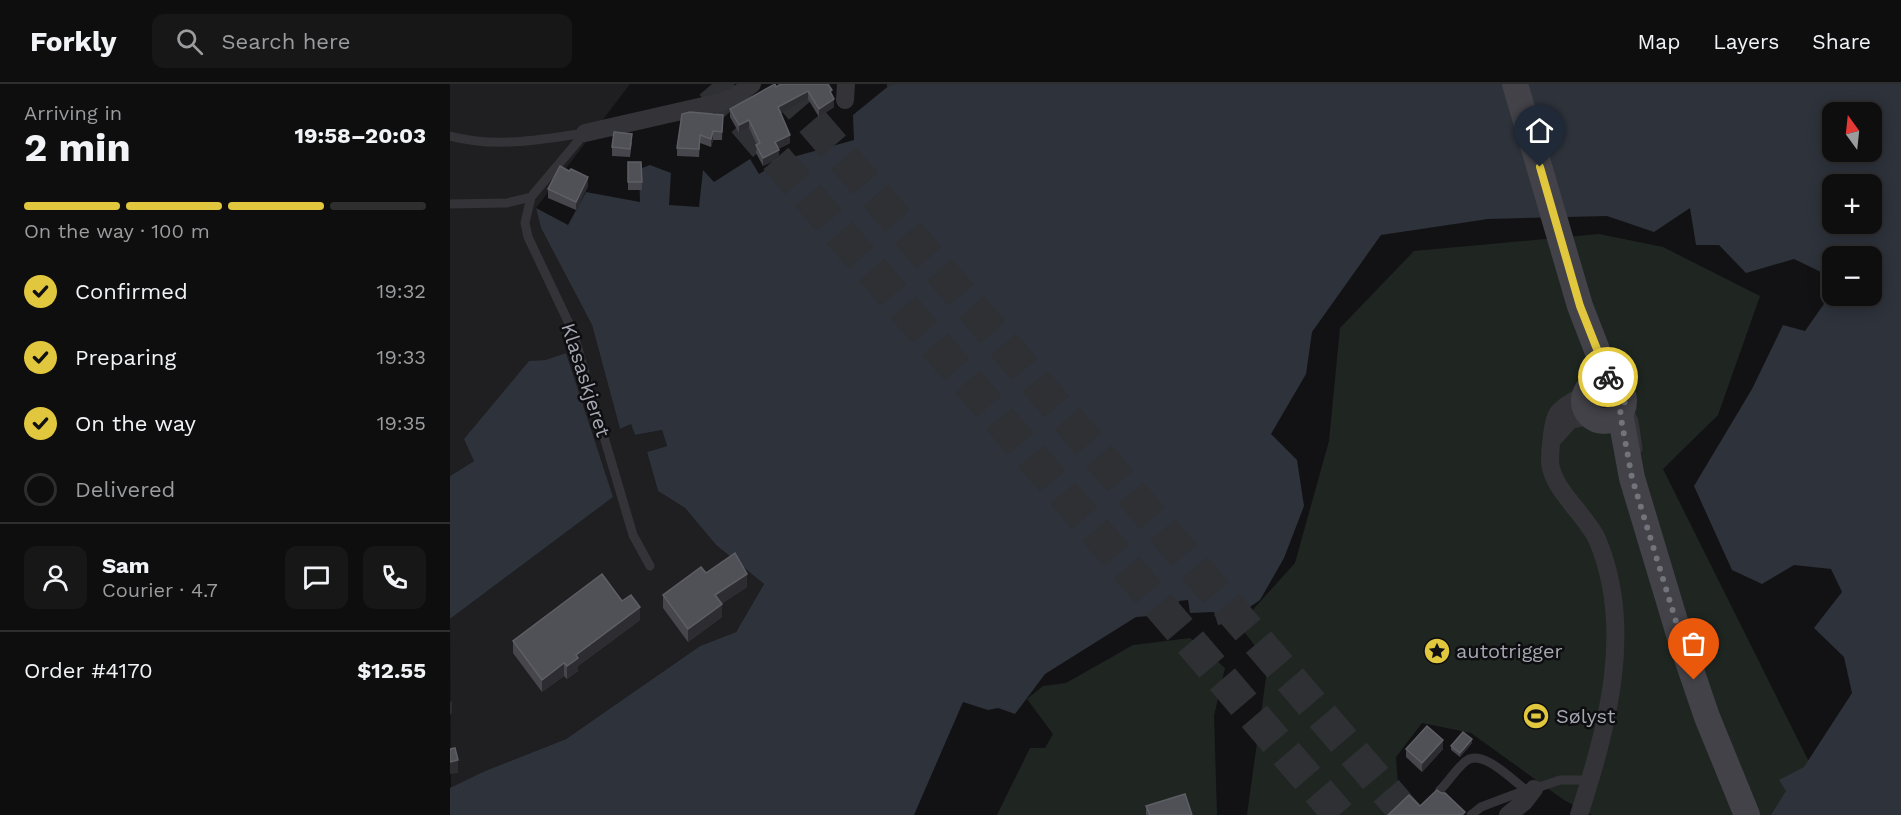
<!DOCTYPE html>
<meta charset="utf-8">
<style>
:root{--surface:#0e0e0f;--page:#171718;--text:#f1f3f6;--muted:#9b9c9e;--line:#2e2e2f;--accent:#e1c73d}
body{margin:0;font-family:"Work Sans",sans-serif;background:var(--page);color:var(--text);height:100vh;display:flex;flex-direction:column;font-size:22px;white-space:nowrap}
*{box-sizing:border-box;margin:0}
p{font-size:20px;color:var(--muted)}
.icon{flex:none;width:33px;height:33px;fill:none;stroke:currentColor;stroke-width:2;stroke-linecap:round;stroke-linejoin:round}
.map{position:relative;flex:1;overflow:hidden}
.panel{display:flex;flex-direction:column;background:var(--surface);width:450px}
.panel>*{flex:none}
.needle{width:39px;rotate:345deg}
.buttons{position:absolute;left:1372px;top:18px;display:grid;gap:12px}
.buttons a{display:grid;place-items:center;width:60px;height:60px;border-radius:12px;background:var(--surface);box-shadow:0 3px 15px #0003,0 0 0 2px var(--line);font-size:30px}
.pin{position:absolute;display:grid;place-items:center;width:51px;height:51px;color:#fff;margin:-62px -26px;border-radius:50% 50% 50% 0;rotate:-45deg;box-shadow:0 0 6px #0007}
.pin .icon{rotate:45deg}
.courier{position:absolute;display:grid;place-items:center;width:60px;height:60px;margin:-30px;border:4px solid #e1c73d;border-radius:50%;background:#fff;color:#222;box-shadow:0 2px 8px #0007}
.summary em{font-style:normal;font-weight:700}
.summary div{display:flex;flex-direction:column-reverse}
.summary{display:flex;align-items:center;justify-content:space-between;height:102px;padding:0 24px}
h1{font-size:39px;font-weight:700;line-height:45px}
.bar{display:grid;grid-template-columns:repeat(4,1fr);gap:9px 6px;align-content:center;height:72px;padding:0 24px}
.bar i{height:8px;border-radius:4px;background:var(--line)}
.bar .active{background:var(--accent)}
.bar p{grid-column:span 4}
.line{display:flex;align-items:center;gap:15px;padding:0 24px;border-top:2px solid var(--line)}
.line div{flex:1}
.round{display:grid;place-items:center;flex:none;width:63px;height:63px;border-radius:12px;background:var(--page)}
ol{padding:0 24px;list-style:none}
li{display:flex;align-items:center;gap:18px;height:66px}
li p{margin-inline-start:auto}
li .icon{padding:6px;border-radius:50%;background:var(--accent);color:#111;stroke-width:4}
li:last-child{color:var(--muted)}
li i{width:33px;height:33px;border:3px solid var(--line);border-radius:50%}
header{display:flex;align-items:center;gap:36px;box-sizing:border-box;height:84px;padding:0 30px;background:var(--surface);border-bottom:2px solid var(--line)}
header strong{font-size:28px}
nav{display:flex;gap:33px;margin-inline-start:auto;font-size:21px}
.search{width:420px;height:54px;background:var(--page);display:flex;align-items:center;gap:15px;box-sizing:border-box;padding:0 21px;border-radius:12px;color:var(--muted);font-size:22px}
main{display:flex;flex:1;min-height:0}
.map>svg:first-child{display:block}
.built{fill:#1f1e20}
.green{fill:#1f2621}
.water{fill:#2d323b;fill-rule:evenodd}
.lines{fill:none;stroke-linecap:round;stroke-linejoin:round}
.highway-tunnel{stroke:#2f3034;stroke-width:33;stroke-dasharray:33 16;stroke-linecap:butt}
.lane{stroke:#343438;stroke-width:9}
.street{stroke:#343438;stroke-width:18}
.secondary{stroke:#424248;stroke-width:26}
.wall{fill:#46464c}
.shaded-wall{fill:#2d2d31}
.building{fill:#505157;stroke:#5e5e65;stroke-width:1.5}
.done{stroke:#72737b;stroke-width:6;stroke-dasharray:0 10.8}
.route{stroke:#e1c73d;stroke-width:8}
.labels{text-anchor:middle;stroke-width:5;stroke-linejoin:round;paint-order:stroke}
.street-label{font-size:20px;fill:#a5a7b3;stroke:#0e0d0f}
.poi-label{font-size:20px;fill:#a5a7b3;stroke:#0e0d0f;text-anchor:start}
</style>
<header>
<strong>Forkly</strong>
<div class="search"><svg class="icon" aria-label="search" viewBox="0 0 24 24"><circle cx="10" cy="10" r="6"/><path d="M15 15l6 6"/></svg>Search here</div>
<nav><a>Map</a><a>Layers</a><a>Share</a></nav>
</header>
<main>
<section class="panel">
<div class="summary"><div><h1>2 min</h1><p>Arriving in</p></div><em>19:58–20:03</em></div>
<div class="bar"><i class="active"></i><i class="active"></i><i class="active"></i><i></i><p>On the way · 100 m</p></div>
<ol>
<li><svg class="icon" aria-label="check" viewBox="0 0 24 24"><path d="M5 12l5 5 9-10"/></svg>Confirmed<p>19:32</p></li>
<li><svg class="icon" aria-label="check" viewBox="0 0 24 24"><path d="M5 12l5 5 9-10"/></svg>Preparing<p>19:33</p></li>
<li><svg class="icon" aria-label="check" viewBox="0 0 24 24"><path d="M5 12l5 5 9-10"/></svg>On the way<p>19:35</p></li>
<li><i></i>Delivered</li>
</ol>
<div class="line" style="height:108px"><a class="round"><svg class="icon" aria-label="person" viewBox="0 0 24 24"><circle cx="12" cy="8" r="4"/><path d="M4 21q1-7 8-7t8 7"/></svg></a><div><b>Sam</b><p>Courier · 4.7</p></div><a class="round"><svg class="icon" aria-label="chat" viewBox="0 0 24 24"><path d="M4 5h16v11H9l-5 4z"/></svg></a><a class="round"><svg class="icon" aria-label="phone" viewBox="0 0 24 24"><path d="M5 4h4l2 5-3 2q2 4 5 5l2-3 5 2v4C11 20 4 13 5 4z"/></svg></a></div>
<div class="line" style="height:78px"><div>Order #4170</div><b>$12.55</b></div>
</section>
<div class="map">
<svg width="1451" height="731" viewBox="0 0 1451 731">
<rect width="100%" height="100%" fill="#121214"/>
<polygon class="built" points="0,0 180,0 86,124 91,144 142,241 170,345 181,340 185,351 212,346 217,362 197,368 208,407 235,424 266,461 314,500 286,548 250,562 116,655 35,687 1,705 0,535 162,413 116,269 95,276 79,278 24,377 0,392"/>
<g class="green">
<polygon points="1149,150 1213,163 1310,212 1268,331 1213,385 1366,692 1332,731 1142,731 1114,716 1021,649 972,639 946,673 950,729 948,731 797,731 818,579 789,541 845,479 879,357 890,244 964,167"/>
<polygon points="740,554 775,584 764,632 767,731 547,731 580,664 595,664 603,650 577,615 593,602 616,599 683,561"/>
</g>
<g class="water">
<path d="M441,0H1451V731H1321L1336,707L1329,696L1354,683L1402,609L1394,573L1364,544L1392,508L1381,485L1344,481L1312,500L1282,486L1244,402L1302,305L1333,241L1355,247L1383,207V212H1422V172H1383V200L1375,190L1344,175L1296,189L1269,161H1246L1240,124L1204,148L1157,132L1038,135L931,151L862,248L856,290L821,350L847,376L854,422L834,474L810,516L777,539L768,541L764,528L740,529L738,516L729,517V530L686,533L595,590L565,630L548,624L538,626L513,618L464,731H0V704L35,687L116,655L250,562L286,548L314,500L266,461L235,424L208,407L197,368L217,362L212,346L185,351L181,340L170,345L142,241L91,144L86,124L118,141L136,108L190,118L189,85L200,81L221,89L219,121L249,123L253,86L264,98L300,75L309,90L332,76L404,56L403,31ZM1383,28H1422V68H1383ZM1383,100H1422V140H1383Z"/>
<polygon points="116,269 163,413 0,535 0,392 24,377 14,355 79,277 95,276"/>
</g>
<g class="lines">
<g class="highway-tunnel">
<polyline points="262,0 889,731"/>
<polyline points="330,0 957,731"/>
</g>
<g class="lane">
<path d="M0,52C45,64 90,56 135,49"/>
<polyline points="81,113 75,139 78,153 123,248 183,451 200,482"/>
<polyline points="0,120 57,119 81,113 135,49"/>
<polyline points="1175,317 1184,337 1188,365"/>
<path d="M992,717L988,712L990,706C999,697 1006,685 1016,677C1032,664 1062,696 1076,706L1084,705L1110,696H1141"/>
<polyline points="1021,731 1031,723 1076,706"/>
</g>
<g class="street">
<polyline points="395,16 396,0"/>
<polyline points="135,49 271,18 286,12 302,0"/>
<polyline points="1102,356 1120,336 1140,332"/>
<polyline points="1058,731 1074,718 1084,705"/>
<path d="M1129,731C1157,644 1185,544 1147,455C1135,430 1102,405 1100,378C1100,368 1102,337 1108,329C1114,321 1125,316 1134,311"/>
</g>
<g class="secondary">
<polyline points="1065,0 1130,222 1159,297"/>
<circle cx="1154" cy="317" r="20"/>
<polyline points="1170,329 1182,394 1231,557 1257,633 1297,731"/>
</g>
</g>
<g class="wall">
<polygon points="326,3 382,10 384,23 369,33 358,15 330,29 340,59 328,65 329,74 313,82 306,69 307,61 299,44 289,49 280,33 280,25"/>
<polygon points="273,31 272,56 263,56 261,63 250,59 249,73 227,72 227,64"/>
<polygon points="182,58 180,73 162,72 162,63"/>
<polygon points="178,78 191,78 192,106 178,106"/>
<polygon points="138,102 126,126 98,114 98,105"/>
<polygon points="256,489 297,503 271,520 272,533 238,558 213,524 213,511"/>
<polygon points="172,517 190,536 128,582 128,587 117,595 114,592 92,608 63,569 63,557"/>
<polygon points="1022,659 1010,673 1001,666 1001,662"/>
<polygon points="956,665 993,665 972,688 956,673"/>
<polygon points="696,722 742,731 696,731"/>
</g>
<g class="shaded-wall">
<polygon points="437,0 446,0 437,3"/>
<polygon points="358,7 358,15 328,31 328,23"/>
<polygon points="384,15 384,23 369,33 369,25"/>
<polygon points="299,36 299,44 289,49 289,41"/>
<polygon points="263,47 263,56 261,63 261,55"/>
<polygon points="340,51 340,59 325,66 325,58"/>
<polygon points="329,66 329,74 313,82 313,74"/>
<polygon points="138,93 138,102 126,126 126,118"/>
<polygon points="297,490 297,503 265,524 265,511"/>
<polygon points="272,520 272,533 238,558 238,545"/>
<polygon points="190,523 190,536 128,582 128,587 117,595 117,582 126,571"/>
<polygon points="114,579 114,592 92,608 92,596"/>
<polygon points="2,617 2,629 0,631 0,618"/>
<polygon points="1022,655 1022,659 1010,673 1010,669"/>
<polygon points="993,656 993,665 972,688 972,679"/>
<polygon points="8,676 8,689 0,690 0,678"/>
</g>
<g class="building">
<polygon points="325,0 326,3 331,0 378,0 382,6 380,7 384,15 369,25 358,7 328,23 340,51 325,58 329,66 313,74 306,61 310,59 299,36 289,41 280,25"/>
<polygon points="240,28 273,31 272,48 263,47 261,55 250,51 249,65 227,64 232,30"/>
<polygon points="164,48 182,50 180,65 162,63"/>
<polygon points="178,78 191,78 192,98 178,98"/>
<polygon points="110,82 119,87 121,85 138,93 126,118 98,105"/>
<polygon points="285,469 297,490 265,511 272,520 238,545 213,511 251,483 256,489"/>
<polygon points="152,490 172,517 181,511 190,523 126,571 128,574 117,582 114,579 92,596 63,557"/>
<polygon points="977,642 993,656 972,679 956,665"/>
<polygon points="1013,648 1022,655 1010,669 1001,662"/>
<polygon points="5,664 8,676 0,678 0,665"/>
<polygon points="987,706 991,709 995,709 1015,728 1012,731 938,731 959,711 970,722"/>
<polygon points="735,710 742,731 700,731 696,722"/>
</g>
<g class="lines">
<polyline class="done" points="1158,293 1159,297 1170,304 1173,310 1175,317 1170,329 1182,394 1244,596"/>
<polyline class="route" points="1090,83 1130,222 1158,293"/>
</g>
<defs>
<symbol id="sight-disc" viewBox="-11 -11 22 22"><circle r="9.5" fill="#e1c73d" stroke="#0e0d0f"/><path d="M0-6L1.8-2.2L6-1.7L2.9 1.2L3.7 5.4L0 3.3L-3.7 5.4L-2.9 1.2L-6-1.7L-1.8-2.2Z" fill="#111"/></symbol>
<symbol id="stadium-disc" viewBox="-11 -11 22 22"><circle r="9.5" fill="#e1c73d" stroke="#0e0d0f"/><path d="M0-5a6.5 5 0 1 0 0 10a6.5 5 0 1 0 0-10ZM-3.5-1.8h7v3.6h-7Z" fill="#111"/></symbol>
</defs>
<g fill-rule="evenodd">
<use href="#sight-disc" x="972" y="552" width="30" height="30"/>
<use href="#stadium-disc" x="1071" y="617" width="30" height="30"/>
</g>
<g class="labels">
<g class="street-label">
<text transform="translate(136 296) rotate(72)" y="7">Klasaskjeret</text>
</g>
<g class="poi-label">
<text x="1006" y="574">autotrigger</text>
<text x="1106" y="639">Sølyst</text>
</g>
</g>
</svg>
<div class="buttons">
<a><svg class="needle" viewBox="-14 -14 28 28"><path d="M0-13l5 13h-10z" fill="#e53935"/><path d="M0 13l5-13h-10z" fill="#9b9c9e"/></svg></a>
<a>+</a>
<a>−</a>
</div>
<div class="pin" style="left:1244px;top:596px;background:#ea580c"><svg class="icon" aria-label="bag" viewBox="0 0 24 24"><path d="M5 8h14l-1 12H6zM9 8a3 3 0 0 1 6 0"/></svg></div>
<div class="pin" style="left:1090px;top:83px;background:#1f2937"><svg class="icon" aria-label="home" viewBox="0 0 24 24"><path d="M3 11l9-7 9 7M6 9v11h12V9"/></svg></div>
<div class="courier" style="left:1158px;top:293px"><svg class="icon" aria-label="bike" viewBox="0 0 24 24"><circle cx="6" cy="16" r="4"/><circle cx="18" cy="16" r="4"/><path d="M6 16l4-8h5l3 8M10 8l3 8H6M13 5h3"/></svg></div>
</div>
</main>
